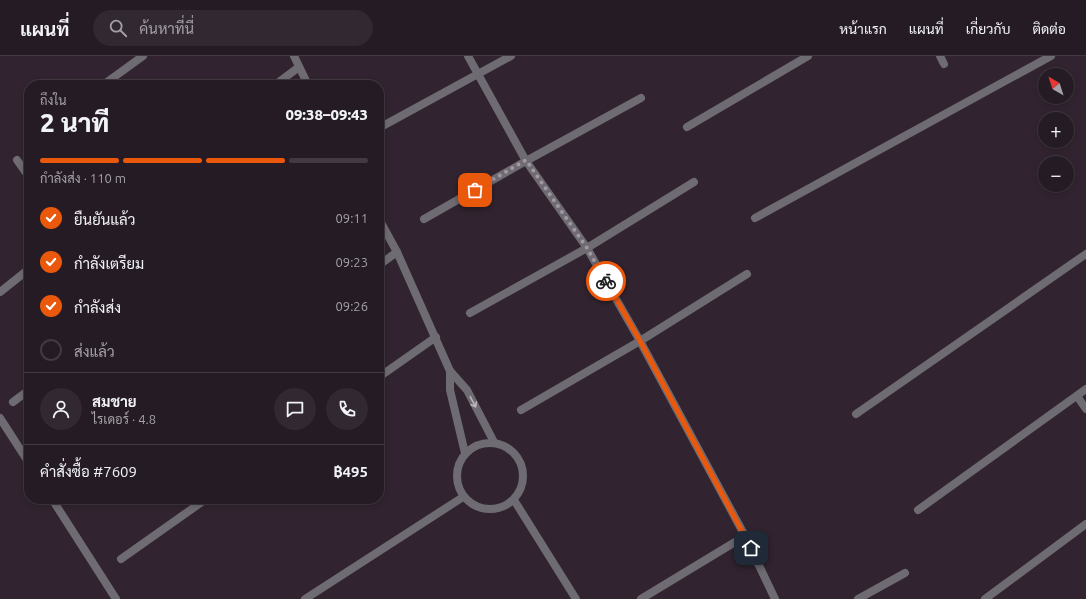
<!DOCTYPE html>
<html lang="th">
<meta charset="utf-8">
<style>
:root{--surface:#251b24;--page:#312831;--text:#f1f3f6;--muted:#a3a1a6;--line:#423941;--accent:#ea580c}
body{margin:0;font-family:Ubuntu,Sarabun,sans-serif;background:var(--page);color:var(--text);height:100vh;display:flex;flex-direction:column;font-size:15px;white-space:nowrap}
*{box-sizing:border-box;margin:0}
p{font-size:13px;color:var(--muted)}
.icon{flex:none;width:22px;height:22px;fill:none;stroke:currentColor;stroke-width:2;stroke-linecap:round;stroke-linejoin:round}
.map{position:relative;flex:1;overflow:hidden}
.panel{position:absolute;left:24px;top:24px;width:360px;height:424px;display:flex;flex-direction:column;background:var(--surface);border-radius:16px;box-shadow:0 2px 6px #0003,0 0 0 1px var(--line)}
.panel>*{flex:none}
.needle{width:26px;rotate:321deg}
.buttons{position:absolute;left:1038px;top:12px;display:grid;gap:8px}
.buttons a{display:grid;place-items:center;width:36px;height:36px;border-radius:50%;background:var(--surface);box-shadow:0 2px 6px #0003,0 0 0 1px var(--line);font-size:20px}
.pin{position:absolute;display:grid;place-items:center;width:34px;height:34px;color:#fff;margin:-17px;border-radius:8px;box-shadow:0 2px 6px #0006}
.courier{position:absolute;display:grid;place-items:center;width:40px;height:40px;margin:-20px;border:3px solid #ea580c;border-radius:50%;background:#fff;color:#222;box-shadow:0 1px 5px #0007}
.summary em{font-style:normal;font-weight:800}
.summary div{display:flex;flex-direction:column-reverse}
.summary{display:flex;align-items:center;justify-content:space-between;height:68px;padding:0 16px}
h1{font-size:26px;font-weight:800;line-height:30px}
.bar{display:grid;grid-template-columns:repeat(4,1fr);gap:6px 4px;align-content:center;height:48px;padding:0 16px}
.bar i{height:5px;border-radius:3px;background:var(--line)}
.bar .current{background:var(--accent)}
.bar p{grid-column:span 4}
.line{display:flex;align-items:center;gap:10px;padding:0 16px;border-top:1px solid var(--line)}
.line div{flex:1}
.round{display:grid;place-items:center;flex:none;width:42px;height:42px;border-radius:21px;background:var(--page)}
ol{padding:0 16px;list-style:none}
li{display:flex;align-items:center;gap:12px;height:44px}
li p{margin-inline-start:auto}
li .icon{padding:4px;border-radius:50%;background:var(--accent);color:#fff;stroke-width:4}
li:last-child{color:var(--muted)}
li i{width:22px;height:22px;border:2px solid var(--line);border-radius:50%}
header{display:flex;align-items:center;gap:24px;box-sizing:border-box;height:56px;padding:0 20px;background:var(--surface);border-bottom:1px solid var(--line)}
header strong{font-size:19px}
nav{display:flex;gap:22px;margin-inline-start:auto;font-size:14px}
.search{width:280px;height:36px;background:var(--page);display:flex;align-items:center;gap:10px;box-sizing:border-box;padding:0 14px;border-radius:22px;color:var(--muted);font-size:15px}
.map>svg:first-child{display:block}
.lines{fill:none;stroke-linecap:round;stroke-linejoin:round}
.minor{stroke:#6e6b73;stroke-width:8}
.oneway{stroke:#beb7bf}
.done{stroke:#a398a2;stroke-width:4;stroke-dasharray:0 7.2}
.route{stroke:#ea580c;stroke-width:5}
</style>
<header>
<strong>แผนที่</strong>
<div class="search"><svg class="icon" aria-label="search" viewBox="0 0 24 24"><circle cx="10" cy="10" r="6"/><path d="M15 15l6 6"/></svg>ค้นหาที่นี่</div>
<nav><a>หน้าแรก</a><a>แผนที่</a><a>เกี่ยวกับ</a><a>ติดต่อ</a></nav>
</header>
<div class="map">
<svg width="1086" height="543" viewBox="0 0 1086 543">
<rect width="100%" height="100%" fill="#312430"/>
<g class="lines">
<g class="minor">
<polyline points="294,0 308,29"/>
<polyline points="468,0 526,105 587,192 640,285 745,480 775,543"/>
<polyline points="940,0 944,8"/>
<polyline points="103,29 143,0"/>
<polyline points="275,29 299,11"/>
<polyline points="687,71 808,0"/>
<polyline points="379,72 511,0"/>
<polyline points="17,104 29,121"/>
<polyline points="755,162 1051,0"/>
<polyline points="379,163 397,196 450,315 467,334 494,386"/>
<polyline points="424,163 526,105 641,42"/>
<polyline points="379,209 397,196"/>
<polyline points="0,236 29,213"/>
<polyline points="470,257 587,192 694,126"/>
<polyline points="450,315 450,334 465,397"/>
<polyline points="379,321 436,281"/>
<polyline points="1077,340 1086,353"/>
<polyline points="13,346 29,334"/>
<polyline points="521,354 640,285 747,218"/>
<polyline points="856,358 1086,198"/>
<polyline points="0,362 29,407"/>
<circle cx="490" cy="420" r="33"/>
<polyline points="52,443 116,543"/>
<polyline points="514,444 576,543"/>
<polyline points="918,454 1086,333"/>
<polyline points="121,503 206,443"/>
<polyline points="305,543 463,441"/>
<polyline points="641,543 745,480"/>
<polyline points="858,543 905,517"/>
<polyline points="985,543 1086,468"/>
</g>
</g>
<defs><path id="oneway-shaft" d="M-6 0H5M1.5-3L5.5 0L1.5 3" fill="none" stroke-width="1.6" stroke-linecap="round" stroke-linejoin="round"/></defs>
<use class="oneway" href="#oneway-shaft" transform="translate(473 346) rotate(62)"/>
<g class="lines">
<polyline class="done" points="475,134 526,104 587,192 606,225"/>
<polyline class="route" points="606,225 640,285 751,492"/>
</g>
</svg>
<div class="buttons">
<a><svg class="needle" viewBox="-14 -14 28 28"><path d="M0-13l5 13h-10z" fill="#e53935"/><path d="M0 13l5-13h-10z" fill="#a3a1a6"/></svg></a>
<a>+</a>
<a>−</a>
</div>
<div class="pin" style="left:475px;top:134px;background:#ea580c"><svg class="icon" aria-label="bag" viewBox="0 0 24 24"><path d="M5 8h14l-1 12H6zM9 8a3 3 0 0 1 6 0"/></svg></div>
<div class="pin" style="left:751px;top:492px;background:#1f2937"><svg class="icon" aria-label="home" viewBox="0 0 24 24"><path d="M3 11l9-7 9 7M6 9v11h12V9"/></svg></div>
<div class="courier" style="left:606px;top:225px"><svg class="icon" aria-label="bike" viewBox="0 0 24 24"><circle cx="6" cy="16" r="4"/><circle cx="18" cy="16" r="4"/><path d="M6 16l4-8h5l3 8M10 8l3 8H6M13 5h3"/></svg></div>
<section class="panel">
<div class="summary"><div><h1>2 นาที</h1><p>ถึงใน</p></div><em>09:38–09:43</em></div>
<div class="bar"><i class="current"></i><i class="current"></i><i class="current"></i><i></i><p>กำลังส่ง · 110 m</p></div>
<ol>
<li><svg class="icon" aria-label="check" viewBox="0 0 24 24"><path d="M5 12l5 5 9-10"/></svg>ยืนยันแล้ว<p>09:11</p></li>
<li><svg class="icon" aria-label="check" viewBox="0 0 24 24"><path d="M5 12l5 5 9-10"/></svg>กำลังเตรียม<p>09:23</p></li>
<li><svg class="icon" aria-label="check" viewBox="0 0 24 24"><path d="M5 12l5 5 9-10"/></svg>กำลังส่ง<p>09:26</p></li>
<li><i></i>ส่งแล้ว</li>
</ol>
<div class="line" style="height:72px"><a class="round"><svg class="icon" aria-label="person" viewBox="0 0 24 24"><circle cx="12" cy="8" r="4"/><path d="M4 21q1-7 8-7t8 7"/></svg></a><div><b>สมชาย</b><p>ไรเดอร์ · 4.8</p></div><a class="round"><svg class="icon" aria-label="chat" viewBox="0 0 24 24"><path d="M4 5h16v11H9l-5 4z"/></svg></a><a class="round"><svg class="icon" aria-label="phone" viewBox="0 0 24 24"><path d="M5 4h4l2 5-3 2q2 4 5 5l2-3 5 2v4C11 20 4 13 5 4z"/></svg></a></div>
<div class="line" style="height:52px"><div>คำสั่งซื้อ #7609</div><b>฿495</b></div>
</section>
</div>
